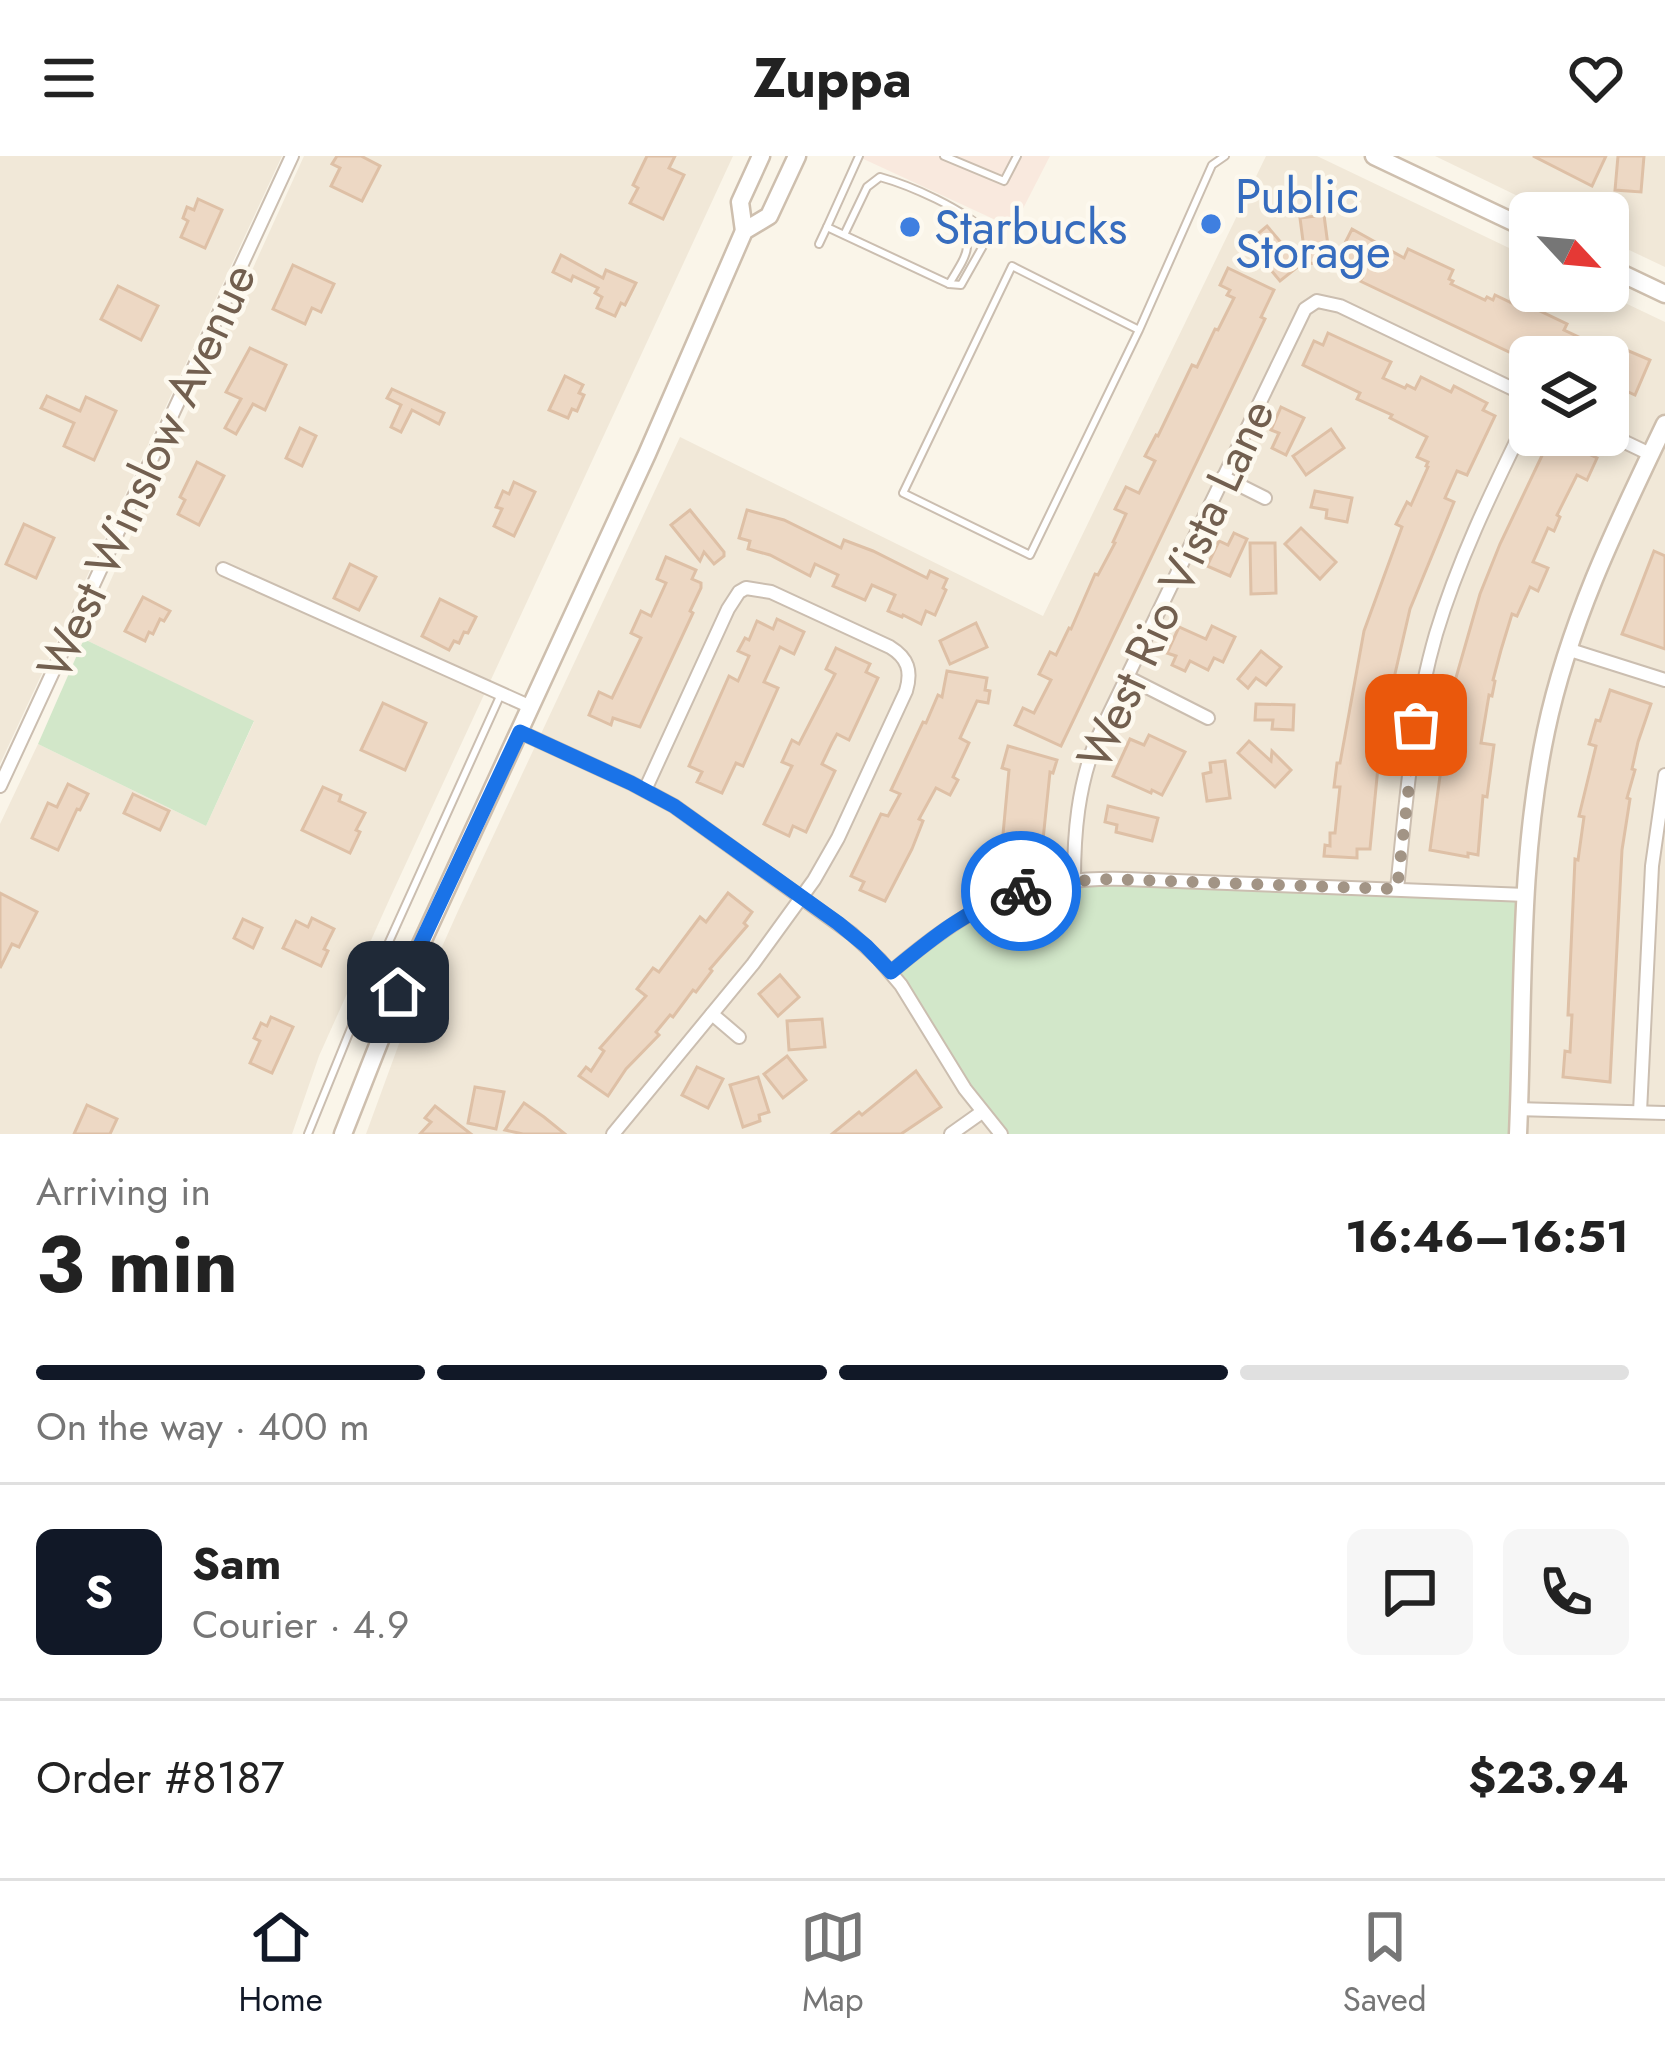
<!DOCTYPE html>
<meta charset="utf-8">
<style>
:root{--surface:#fff;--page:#f6f6f6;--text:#222;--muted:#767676;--line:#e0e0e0;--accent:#111827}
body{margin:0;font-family:Jost,sans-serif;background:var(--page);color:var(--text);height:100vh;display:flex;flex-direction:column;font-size:45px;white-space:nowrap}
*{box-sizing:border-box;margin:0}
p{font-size:39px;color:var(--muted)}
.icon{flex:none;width:66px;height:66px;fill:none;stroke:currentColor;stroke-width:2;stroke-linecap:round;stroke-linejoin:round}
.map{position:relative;height:978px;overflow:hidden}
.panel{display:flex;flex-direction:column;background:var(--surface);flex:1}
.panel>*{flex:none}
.needle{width:78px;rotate:116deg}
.controls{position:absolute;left:1509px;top:36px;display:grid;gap:24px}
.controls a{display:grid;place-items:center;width:120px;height:120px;border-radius:18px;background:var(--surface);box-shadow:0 6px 18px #0003;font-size:60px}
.pin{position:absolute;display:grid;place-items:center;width:102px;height:102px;color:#fff;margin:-51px;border-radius:24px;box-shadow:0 6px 18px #0006}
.courier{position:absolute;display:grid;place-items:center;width:120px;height:120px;margin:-60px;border:9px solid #1a73e8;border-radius:50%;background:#fff;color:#222;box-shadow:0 3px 15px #0007}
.summary em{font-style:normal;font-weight:700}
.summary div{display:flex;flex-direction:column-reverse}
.summary{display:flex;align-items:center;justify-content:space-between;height:204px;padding:0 36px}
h1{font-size:78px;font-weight:700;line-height:90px}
.bar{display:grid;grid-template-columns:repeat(4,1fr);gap:18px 12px;align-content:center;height:144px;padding:0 36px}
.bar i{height:15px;border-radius:9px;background:var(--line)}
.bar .selected{background:var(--accent)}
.bar p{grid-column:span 4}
.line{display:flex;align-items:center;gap:30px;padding:0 36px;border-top:3px solid var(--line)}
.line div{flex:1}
.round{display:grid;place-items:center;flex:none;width:126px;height:126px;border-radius:18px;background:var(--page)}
header{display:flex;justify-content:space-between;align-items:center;height:156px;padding:0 36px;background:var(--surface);font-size:54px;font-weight:700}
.tab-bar{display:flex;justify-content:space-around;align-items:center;height:168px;border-top:3px solid var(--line);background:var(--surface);font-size:33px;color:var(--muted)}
.tab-bar a{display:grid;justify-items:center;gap:6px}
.tab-bar .selected{color:var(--accent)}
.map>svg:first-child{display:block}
.residential{fill:#f1e8d8;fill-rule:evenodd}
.commercial{fill:#f9e9de}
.green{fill:#d2e7c9}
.building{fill:#edd8c4;stroke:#dec0a6;stroke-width:3}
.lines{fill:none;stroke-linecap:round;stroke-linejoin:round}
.lane-casing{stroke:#cbbeb0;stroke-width:10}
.street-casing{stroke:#cbbeb0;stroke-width:16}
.secondary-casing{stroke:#cebfae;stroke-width:21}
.lane{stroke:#fff;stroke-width:6}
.street{stroke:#fff;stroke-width:12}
.secondary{stroke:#fff;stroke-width:16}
.done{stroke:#a29485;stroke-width:12;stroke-dasharray:0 21.6}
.route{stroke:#1a73e8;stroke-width:15}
.shop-dot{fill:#3f7fe0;stroke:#fdf9ef;stroke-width:4.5}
.labels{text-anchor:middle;stroke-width:9;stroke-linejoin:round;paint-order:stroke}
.shop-label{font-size:48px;fill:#366cbe;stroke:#fdf9ef;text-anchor:start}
.street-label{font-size:48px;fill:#725f4f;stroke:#fdf9ef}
</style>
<header><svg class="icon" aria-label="menu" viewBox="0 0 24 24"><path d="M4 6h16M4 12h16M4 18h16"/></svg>Zuppa<svg class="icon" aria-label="heart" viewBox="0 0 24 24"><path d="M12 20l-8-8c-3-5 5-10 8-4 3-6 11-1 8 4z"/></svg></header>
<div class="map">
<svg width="1665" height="978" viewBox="0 0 1665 978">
<rect width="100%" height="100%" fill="#faf5e9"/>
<g class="residential">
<polygon points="0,0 282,0 0,608"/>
<polygon points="304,0 733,0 390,742 319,900 292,978 0,978 0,668 38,588 206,670 254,566 84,483"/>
<path d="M1266,0H1317L1530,102V135H1600L1665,166V978H366L400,885L458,755L680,281L1043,460ZM1530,201H1608V279H1530Z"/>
<polygon points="1435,0 1665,0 1665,111 1608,84 1608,57 1553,57"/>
</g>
<polygon class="commercial" points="857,0 1050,0 1013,72"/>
<g class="green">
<polygon points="84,483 254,565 206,670 38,588"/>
<polygon points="1074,724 1526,739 1518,978 1001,978 891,816 989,747"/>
</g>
<g class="building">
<polygon points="337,0 361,0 380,10 362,45 331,30 340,12 332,8"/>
<polygon points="647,0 675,0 669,12 684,19 663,63 630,47 638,32 633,29"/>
<polygon points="1533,0 1606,0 1592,30"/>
<polygon points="1618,0 1644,0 1641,36 1615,34"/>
<polygon points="198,43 222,54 205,92 181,81 188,65 183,62 187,51 194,54"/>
<polygon points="1324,59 1330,105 1306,108 1300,62"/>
<polygon points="1267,70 1300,109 1280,125 1248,86"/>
<polygon points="1352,73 1404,102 1408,93 1453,114 1449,123 1453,125 1451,128 1485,144 1487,141 1493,144 1495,139 1516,149 1519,145 1567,168 1564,174 1598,190 1601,183 1650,204 1635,239 1626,235 1621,247 1608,241 1614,226 1608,223 1608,201 1530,201 1530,206 1360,125 1362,122 1334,109"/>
<polygon points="561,99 603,122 606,114 636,127 625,149 621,147 615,160 597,152 602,141 595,137 598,132 573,120 571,125 553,116"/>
<polygon points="293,109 334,128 321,156 312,152 305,168 273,153"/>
<polygon points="1228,112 1274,134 1261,161 1265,163 1061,590 1015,569 1023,552 1034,557 1051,524 1039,518 1050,496 1056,499 1069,472 1071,473 1095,418 1098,419 1115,387 1113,386 1126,358 1115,353 1126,331 1139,337 1155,305 1145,300 1156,279 1158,280 1192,209 1197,211 1215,173 1218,174 1234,142 1227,139 1230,134 1220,129"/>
<polygon points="118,130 158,150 141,184 101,163"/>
<polygon points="1328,177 1391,206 1383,222 1405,232 1407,229 1415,233 1421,221 1451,236 1454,230 1487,247 1483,254 1495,260 1467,319 1457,315 1445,342 1454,346 1410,453 1388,548 1378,611 1370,693 1357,693 1357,702 1324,700 1325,689 1330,690 1330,677 1335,677 1340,631 1334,631 1337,607 1340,607 1364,475 1402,371 1396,368 1407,346 1411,349 1428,311 1426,310 1428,306 1417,301 1427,281 1390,262 1392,259 1357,243 1360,237 1303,209 1314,185 1323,189"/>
<polygon points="250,192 286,209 265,254 253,248 236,278 225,272 241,243 226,236"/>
<polygon points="565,220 583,229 579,237 584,239 577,255 572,253 568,262 549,254"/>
<polygon points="392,233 444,257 439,268 412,254 401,276 391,271 401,249 387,242"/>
<polygon points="47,240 80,255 86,241 116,255 94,304 64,290 74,267 41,252"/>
<polygon points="1281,251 1304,262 1286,299 1272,292 1279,277 1271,274"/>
<polygon points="300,272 316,280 302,310 286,302"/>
<polygon points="1331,273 1344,292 1306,319 1293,300"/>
<polygon points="1563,286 1597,302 1587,324 1577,319 1557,359 1560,361 1554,375 1548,372 1533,406 1548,412 1538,435 1530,431 1517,460 1512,458 1501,494 1493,524 1495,525 1492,540 1489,539 1481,587 1494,589 1487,641 1483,640 1478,699 1468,697 1468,701 1430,694 1451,539 1480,438 1500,388 1547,289 1559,294"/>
<polygon points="197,306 224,320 199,369 178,358 185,344 180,341"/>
<polygon points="514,326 535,336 514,380 494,370 502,353 496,351 503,335 509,338"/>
<polygon points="1315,335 1352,342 1347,366 1326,362 1327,354 1311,351"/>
<polygon points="690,354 724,396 724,400 714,408 704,396 700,405 671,369"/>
<polygon points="747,354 784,364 841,392 844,384 873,395 927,422 930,415 947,423 943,432 946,434 935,459 926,455 921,468 903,459 902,461 888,455 895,439 872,429 865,444 833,430 838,419 815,408 810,420 770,399 748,393 750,385 739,382"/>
<polygon points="24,368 54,382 36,422 6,408"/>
<polygon points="1301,372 1336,406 1320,423 1285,388"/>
<polygon points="1234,377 1247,383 1230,420 1207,410 1219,385 1228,389"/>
<polygon points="1250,387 1275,387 1276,437 1251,438"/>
<polygon points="1654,395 1665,400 1665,493 1622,478"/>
<polygon points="666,401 696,414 692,423 701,427 701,432 690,455 693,457 640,571 613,562 611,569 589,559 599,536 612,542 641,482 631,477 641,455 651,460 666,427 657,423"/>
<polygon points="350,408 376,421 359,454 334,442"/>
<polygon points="143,441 170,455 164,465 160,463 153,478 149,476 145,485 125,475"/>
<polygon points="440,443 476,461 468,477 464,476 459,487 454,485 449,494 422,480"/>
<polygon points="777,463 804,476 794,498 780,491 764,526 778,532 743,610 736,607 722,637 697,626 702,616 689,610 729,520 738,525 749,500 738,495 745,482 749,484 757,465 773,473"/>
<polygon points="976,467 987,491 950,508 940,485"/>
<polygon points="1212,470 1235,481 1223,506 1214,502 1208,514 1190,505 1185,515 1172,509 1176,500 1167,497 1179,471 1206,483"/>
<polygon points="836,492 870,508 866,516 878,522 849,584 837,578 832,587 822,608 835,615 806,676 793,670 789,680 764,668 792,610 782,606 792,584 799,588 835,518 826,513"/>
<polygon points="1261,495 1281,511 1266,529 1256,522 1248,532 1238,523"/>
<polygon points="947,515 987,522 985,534 990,535 988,547 977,545 960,582 969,587 953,621 958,624 950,639 936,632 919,663 923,665 912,693 885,745 860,734 864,726 851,720 881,658 888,660 900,638 891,634 923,566 926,567 938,539 942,541"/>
<polygon points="1610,534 1651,548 1638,586 1632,613 1635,614 1627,642 1630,643 1622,694 1610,926 1563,921 1565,895 1570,896 1572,859 1568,859 1575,703 1578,704 1584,661 1579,660 1596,590 1589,588 1596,564 1600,565"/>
<polygon points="383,547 426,567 405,614 361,594"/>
<polygon points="1256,548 1294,549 1293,574 1272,573 1273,564 1255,564"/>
<polygon points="1149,579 1185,596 1162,639 1152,634 1151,637 1113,620 1130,583 1144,589"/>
<polygon points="1249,585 1271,605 1272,595 1291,614 1275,631 1238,597"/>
<polygon points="1008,590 1057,604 1053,617 1050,616 1043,684 1031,682 1029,692 1002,689 1009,614 1002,612"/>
<polygon points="1225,605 1230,642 1207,645 1203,618 1211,616 1210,607"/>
<polygon points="68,628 88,638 80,654 77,653 58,694 32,682 48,647 57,651"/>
<polygon points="323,631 341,639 339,645 365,657 356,674 360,676 350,697 302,674"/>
<polygon points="133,638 169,655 160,674 124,657"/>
<polygon points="1108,650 1158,662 1152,685 1116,676 1117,669 1105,666"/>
<polygon points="0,737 37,756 19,791 12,788 0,812"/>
<polygon points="728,737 752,756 744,767 747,770 710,813 712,815 696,836 693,834 673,861 670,859 656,876 659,879 626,913 608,940 579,920 586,911 591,915 604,895 600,892 646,840 637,833 653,812 659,816 700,761 706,766"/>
<polygon points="312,762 334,773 324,793 328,795 321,810 283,792 296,765 308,771"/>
<polygon points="243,763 262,772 253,792 234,782"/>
<polygon points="780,819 799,841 778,860 759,838"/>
<polygon points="271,861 293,871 272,917 250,907 260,885 254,882 261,867 267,870"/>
<polygon points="822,863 825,891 789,894 787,865"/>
<polygon points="787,900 806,924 783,942 764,918"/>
<polygon points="697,911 723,923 708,952 682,939"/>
<polygon points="916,915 941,951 901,978 832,978 859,956 862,959"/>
<polygon points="758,921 769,956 759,959 760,965 743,971 730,929"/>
<polygon points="475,931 504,936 496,973 468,967"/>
<polygon points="524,947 544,961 565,978 523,978 505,974"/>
<polygon points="87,949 117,963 110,978 74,978"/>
<polygon points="435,950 471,978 420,978 431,966 425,962"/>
</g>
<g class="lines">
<defs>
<g id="lane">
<polyline points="944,0 1004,25 1017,0"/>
<path d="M949,51C971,91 975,86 949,128"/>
<path d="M844,79L867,31L880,21C909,29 965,53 985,76L983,90L961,129L949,128L844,79L827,71L859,0"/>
<polyline points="819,88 827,71"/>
<polyline points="1139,174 1030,399 903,337 1012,110 1139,174 1212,9 1225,0"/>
<polyline points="308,978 360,850 501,538"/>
</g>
<g id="street">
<polyline points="1608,278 1650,298"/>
<polyline points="1223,321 1265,342"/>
<polyline points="223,413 531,551"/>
<polyline points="1567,493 1665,524"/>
<polyline points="1127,521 1208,562"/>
<polyline points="520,576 631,627 674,650 852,778 879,803 901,829 965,933 1001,978"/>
<polyline points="0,630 292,0"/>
<path d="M1074,724C1074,676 1078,631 1096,585L1305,153L1317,145L1340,150L1530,241"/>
<path d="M1397,733C1406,647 1412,561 1436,478C1459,401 1495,329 1530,257"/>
<path d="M891,816C968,751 1021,720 1125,723L1526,739"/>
<polyline points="712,858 739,881"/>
<polyline points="1519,953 1665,957"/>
<polyline points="1640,956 1652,710 1665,619"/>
<path d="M613,978L753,808L814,724L838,682L906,535C912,515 908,502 890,491L771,436L746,432L739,436L728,453L645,634"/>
<polyline points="951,978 982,956"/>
</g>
<g id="secondary">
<polyline points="1374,0 1530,74"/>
<polyline points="744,75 740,46 761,0"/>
<polyline points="1608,111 1665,138"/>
<polyline points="343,978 399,836 647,298 744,75 769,60 797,0"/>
<path d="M1518,978C1524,844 1518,707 1546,575C1569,466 1617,368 1665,268"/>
</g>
</defs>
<use href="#lane" class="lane-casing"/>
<use href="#street" class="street-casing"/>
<use href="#secondary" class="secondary-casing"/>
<use href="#lane" class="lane"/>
<use href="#street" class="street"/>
<use href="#secondary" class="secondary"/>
</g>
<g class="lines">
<polyline class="done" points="1021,735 1058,726 1109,723 1397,733 1416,569"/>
<path class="route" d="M398,836L520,576L631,627L674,650L838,767L866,790L891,816C932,782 970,751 1021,735"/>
</g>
<g class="shop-dot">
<circle cx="1211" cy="68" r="12"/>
<circle cx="910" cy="71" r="12"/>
</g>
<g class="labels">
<g class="shop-label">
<text x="1235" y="57">Public<tspan x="1235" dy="55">Storage</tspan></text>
<text x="934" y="88">Starbucks</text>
</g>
<g class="street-label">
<text transform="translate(146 315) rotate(-65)" y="17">West Winslow Avenue</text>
<text transform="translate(1175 428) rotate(-65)" y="17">West Rio Vista Lane</text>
</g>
</g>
</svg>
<div class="controls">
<a><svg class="needle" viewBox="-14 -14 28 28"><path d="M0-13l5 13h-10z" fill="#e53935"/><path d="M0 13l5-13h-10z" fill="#767676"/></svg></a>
<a><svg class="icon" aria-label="layers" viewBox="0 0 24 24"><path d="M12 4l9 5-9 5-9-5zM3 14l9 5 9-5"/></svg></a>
</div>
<div class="pin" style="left:1416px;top:569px;background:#ea580c"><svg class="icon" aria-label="bag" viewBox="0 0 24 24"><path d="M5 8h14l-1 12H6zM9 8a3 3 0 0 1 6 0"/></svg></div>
<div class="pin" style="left:398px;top:836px;background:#1f2937"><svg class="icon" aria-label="home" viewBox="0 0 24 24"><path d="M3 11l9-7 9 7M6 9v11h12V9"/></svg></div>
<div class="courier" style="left:1021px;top:735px"><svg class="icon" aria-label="bike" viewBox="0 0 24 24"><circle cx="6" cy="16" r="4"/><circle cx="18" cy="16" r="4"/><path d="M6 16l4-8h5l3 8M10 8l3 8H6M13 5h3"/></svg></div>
</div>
<section class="panel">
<div class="summary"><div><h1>3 min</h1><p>Arriving in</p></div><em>16:46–16:51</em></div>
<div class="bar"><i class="selected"></i><i class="selected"></i><i class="selected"></i><i></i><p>On the way · 400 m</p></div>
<div class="line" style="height:216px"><b class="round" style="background:var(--accent);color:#fff">S</b><div><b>Sam</b><p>Courier · 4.9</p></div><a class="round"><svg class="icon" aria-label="chat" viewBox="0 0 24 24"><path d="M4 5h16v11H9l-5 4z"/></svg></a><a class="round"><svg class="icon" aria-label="phone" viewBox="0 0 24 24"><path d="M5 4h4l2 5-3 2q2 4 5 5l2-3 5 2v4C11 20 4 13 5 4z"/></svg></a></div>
<div class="line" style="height:156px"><div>Order #8187</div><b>$23.94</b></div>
</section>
<nav class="tab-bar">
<a class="selected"><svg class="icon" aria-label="home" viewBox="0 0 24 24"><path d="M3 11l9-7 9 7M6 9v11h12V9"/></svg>Home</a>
<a><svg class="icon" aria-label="map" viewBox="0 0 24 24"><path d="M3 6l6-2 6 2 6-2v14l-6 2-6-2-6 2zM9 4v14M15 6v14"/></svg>Map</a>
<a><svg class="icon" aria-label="saved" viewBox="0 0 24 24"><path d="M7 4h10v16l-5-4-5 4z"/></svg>Saved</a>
</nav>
